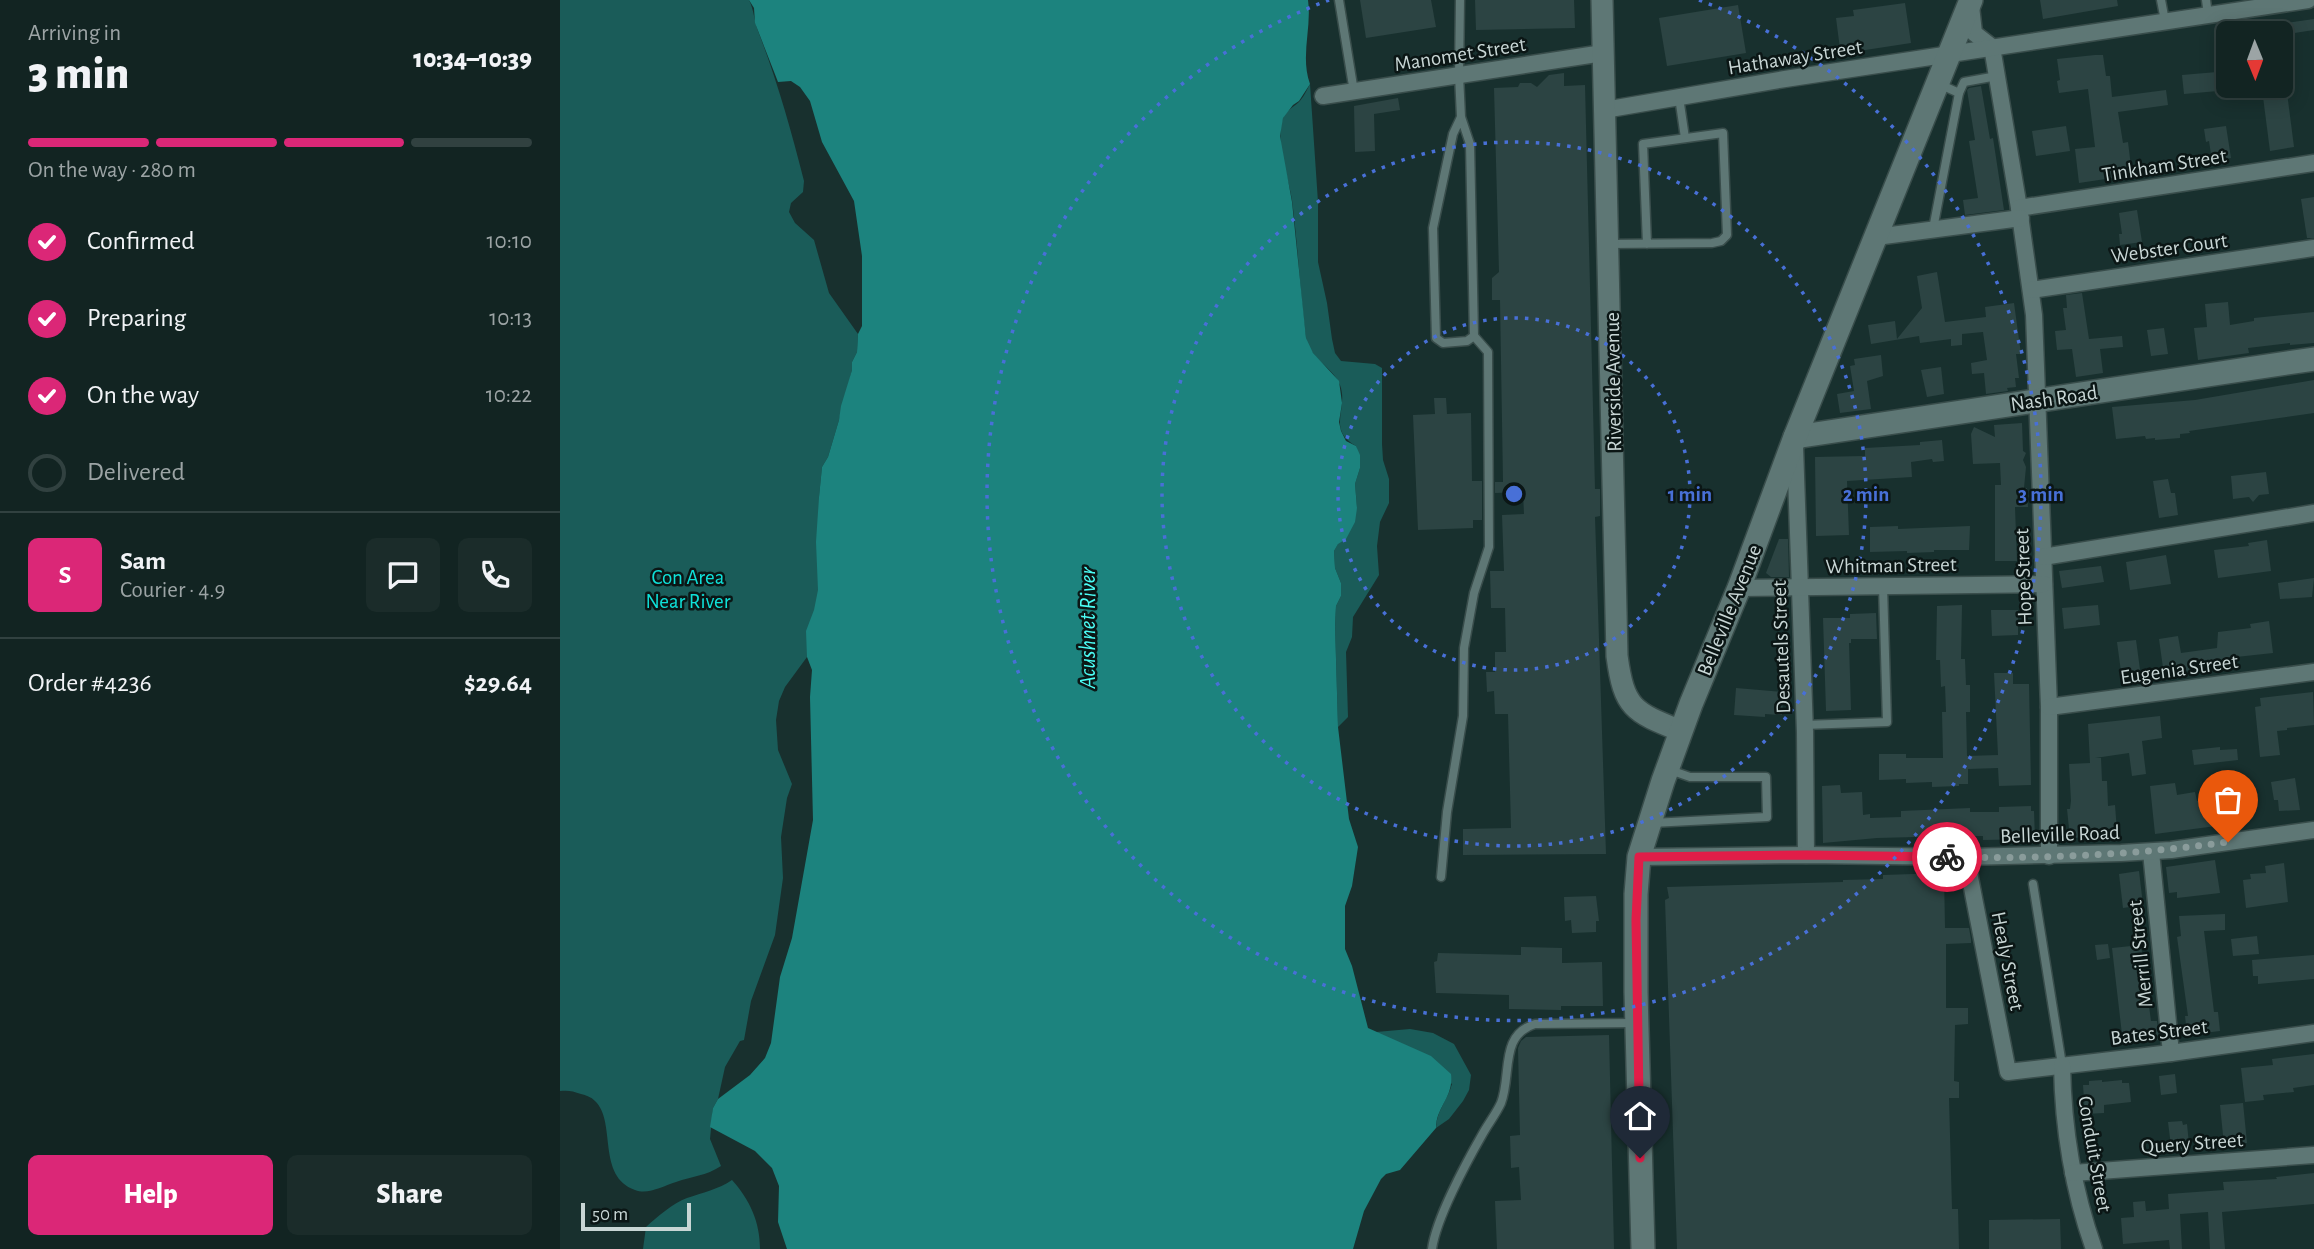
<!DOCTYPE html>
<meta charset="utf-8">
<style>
:root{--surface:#122422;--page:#1b2c2a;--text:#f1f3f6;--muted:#9ca4a5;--line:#314140;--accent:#db2777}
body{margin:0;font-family:"Alegreya Sans",sans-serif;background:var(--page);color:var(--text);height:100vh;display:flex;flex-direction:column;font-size:26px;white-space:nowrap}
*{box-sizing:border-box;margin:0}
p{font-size:23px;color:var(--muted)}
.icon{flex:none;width:38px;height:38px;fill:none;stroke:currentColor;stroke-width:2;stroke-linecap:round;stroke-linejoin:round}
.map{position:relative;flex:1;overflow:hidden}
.panel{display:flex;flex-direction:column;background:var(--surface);width:560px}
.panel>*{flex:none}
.needle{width:46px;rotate:179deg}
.fabs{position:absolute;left:1656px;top:21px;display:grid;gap:14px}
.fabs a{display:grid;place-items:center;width:77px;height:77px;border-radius:10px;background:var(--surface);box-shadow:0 4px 18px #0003,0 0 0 2px var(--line);font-size:35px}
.scale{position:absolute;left:21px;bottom:18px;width:110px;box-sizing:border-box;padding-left:7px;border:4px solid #c8d6d5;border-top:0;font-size:19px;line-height:24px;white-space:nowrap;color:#c8d6d5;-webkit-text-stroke:5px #0b1615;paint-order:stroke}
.pin{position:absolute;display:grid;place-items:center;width:60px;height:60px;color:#fff;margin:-72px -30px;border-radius:50% 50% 50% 0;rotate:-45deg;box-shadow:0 0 7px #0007}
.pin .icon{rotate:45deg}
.courier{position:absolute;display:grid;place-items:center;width:70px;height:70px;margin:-35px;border:5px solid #e11d48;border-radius:50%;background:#fff;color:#222;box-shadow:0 2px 9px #0007}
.overview em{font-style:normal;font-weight:800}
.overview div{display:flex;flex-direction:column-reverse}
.overview{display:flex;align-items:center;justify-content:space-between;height:119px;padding:0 28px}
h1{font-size:46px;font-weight:800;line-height:52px}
.bar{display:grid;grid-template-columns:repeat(4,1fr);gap:10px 7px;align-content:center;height:84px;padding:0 28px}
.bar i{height:9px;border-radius:5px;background:var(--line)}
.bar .on{background:var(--accent)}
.bar p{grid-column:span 4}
.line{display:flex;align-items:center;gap:18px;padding:0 28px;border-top:2px solid var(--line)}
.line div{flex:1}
.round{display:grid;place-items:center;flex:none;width:74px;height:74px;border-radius:10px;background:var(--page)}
ol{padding:0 28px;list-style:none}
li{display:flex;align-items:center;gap:21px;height:77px}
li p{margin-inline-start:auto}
li .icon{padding:7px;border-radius:50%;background:var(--accent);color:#fff;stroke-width:4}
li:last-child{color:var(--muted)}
li i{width:38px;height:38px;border:4px solid var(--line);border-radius:50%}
.button{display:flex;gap:14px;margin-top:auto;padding:14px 28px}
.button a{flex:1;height:80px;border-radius:10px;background:var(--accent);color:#fff;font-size:28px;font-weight:800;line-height:80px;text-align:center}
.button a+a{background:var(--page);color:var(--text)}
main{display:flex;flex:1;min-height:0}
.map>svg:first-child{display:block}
.green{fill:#1a5c59}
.water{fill:#1c837e}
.building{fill:#2c4443}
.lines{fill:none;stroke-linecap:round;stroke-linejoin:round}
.service-casing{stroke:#394d4b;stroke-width:11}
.minor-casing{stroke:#394d4b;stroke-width:19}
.tertiary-casing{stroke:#394d4b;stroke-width:24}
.secondary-casing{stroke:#394d4b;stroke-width:26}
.service{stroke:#5e7775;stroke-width:8}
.minor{stroke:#5e7775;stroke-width:16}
.tertiary{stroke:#5e7775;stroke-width:21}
.secondary{stroke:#5e7775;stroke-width:23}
.done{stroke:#8a9c9b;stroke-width:7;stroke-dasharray:0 12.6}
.route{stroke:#e11d48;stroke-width:9}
.ring{fill:none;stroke:#4870d7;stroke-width:3.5;stroke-dasharray:3.5 7}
.labels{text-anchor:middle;stroke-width:5;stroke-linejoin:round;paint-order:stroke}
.street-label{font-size:21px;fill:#c8d6d5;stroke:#0b1615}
.park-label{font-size:21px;fill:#0fe1d9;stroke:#0b1615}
.water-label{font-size:23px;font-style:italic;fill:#4bfdf5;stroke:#0b1615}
.centre{fill:#4870d7;stroke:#0b1615;stroke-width:3.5}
.ring-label{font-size:21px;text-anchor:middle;font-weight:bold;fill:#4870d7;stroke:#0b1615;stroke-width:5;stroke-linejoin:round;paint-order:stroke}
</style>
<main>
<section class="panel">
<div class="overview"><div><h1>3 min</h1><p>Arriving in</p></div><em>10:34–10:39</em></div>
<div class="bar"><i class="on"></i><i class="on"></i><i class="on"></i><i></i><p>On the way · 280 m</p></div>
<ol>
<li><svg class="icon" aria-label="check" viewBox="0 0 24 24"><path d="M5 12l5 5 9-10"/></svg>Confirmed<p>10:10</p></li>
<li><svg class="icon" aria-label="check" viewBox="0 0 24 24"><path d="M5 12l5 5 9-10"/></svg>Preparing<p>10:13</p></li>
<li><svg class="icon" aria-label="check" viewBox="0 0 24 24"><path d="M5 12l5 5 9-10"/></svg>On the way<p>10:22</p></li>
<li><i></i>Delivered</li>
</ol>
<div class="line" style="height:126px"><b class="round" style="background:var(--accent);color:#fff">S</b><div><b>Sam</b><p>Courier · 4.9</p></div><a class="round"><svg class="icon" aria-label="chat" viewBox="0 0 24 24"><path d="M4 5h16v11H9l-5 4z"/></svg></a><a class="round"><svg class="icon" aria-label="phone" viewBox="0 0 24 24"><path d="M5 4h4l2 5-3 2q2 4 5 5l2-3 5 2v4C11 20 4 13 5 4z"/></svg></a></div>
<div class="line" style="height:91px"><div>Order #4236</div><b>$29.64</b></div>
<div class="button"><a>Help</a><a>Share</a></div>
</section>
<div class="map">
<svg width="1754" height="1249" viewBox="0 0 1754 1249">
<rect width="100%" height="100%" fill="#18302e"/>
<g class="green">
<path d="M0,0H189C194,10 194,20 198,31C217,80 231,130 244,181L243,192L231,203L229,212L235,223L254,240L269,293L298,334L297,352L292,362V370L279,420L268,457L262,467L259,497L258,598L247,640V657L225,687L219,701L216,720L218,750L232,784L227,798L221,837L223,878L215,935L191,1001L184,1040L180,1041L165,1067L158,1099L153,1108L150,1139L161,1166C146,1176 132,1176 116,1182C103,1186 88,1195 75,1190C36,1176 57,1122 35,1101C31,1097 26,1095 21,1094C13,1091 8,1090 0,1091Z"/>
<path d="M750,84L758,202V262L767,303L772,339L775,353L781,361L815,364L822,368V444L823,460L829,479V503L820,522L817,546L819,575L793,617L792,637L786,652L788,717L778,727L775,625L776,606L781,596V583L775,568L774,551L797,508L795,484L800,468L796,446C766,429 789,409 780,385C773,367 748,357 746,338C740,292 738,246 732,200C728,175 716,147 722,121C724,112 732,108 739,102C743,98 747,90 750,84Z"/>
<path d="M850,1029L873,1033L894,1044L911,1075L909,1090L903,1101L889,1119L876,1128C876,1112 888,1099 892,1084L816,1032Z"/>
<path d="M172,1180C190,1200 200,1222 200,1249H83L86,1227C97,1217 113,1203 127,1198C142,1193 159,1189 172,1180Z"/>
</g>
<path class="water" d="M189,0H748C752,28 740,56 750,84L739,101L733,105L723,118L720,136L732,202L746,338L753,353L779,381L782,403L779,422L781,431L786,441L796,446L800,455V468L795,484L797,508L795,522L786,539L778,544L774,551L775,568L781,583V596L776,606L775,625L778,727L789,819L798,847L792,886L785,906V949L792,966L808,1028L871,1056L891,1074C894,1097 876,1107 876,1128L840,1170L826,1174L821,1179L804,1211L793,1249H227L218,1222L219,1186L212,1168L195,1151L150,1127L153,1108L158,1099L190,1075L205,1058L211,1043L220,977L232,938L253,820L250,697L252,670L247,657L246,631L254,610L258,590L256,542L259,497L262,467L268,457L279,420L281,406L292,370V362L297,352L298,334L302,326V256L294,201L262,142L250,101L240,87L231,81L218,82L195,23L194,8Z"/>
<g class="building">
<polygon points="800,0 871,0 876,27 806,38"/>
<polygon points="915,0 1014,0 1015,28 916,30"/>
<polygon points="1480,0 1557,0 1558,6 1483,19"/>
<polygon points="1345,3 1351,43 1299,51 1298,46 1280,49 1276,18 1294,16 1293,10"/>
<polygon points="1178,5 1186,53 1107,66 1099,18"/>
<polygon points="1754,19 1754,30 1728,34 1732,69 1720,70 1720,24"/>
<polygon points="1535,55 1543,55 1546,76 1550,76 1552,97 1606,90 1608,105 1558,112 1563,143 1568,142 1572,175 1519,183 1515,149 1535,147 1528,89 1499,93 1497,81 1500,80 1497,59"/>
<polygon points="1657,72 1658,91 1624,94 1622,75"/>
<polygon points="1004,73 1004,86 1025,85 1035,489 1040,489 1040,516 1035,517 1046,854 903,855 903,829 951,828 948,714 935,714 934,691 927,692 926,672 935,672 935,652 946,652 945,608 931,608 930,571 944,571 942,515 964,514 963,492 935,493 935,482 943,482 940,300 932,300 932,278 939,272 934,88 958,87 960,83 971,83 977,87 989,75"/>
<polygon points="1726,85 1734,147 1710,151 1702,89"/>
<polygon points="1421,86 1430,139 1433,138 1444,210 1405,215 1403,200 1418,198 1409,141 1415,140 1407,90 1409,88"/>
<polygon points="838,98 840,110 814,114 815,151 795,152 794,106"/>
<polygon points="1506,126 1510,151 1476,156 1472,131"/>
<polygon points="1666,126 1671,158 1652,161 1649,141 1646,142 1644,129"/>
<polygon points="1754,197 1754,238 1747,238 1741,199"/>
<polygon points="1577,210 1582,242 1560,245 1559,234 1562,234 1559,213"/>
<polygon points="1377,272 1385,322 1426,317 1425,307 1454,303 1461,354 1456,354 1459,378 1455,378 1456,387 1447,388 1448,391 1426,394 1424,373 1412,374 1411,363 1427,360 1423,332 1402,334 1402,345 1391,346 1391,339 1360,343 1359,336 1311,344 1308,325 1335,321 1337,339 1362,308 1357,276"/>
<polygon points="1522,293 1529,339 1562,336 1563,347 1540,349 1543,373 1516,377 1512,349 1497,350 1495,331 1506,330 1503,308 1507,308 1506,295"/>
<polygon points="1668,302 1670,325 1694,321 1694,318 1754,312 1754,343 1730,345 1730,343 1688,348 1689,353 1638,360 1634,328 1647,327 1645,304"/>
<polygon points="1604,328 1608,354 1591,356 1587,330"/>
<polygon points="1321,355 1323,376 1307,381 1311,409 1280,413 1277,394 1294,391 1290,366 1295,365 1294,359"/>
<polygon points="1381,367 1384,394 1367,397 1361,370"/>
<polygon points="1754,380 1754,413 1629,431 1630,433 1620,434 1620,438 1595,440 1595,438 1586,439 1585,436 1556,439 1552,407 1635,400"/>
<polygon points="874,398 886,398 887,414 911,413 912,481 922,481 922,520 913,520 913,528 858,530 853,415 875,414"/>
<polygon points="1462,423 1463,451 1466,453 1463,460 1466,467 1464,488 1467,488 1468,507 1455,507 1457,561 1435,561 1435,485 1441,485 1440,463 1413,464 1411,434 1414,427 1435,437 1434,425"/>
<polygon points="1382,440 1384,461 1373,462 1372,459 1351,462 1352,477 1287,481 1289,535 1256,536 1255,457 1305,456 1305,448 1360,445 1360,442"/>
<polygon points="1706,472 1709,494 1699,495 1693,502 1689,497 1673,499 1671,476"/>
<polygon points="1608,479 1611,493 1615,493 1618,515 1599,518 1593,481"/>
<polygon points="1338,526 1338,529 1410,526 1409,550 1374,550 1374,552 1347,553 1347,551 1310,552 1310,527"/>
<polygon points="1219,539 1228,539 1229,577 1211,577 1206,573"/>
<polygon points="1707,540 1711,571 1658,578 1654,550 1689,546 1688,543"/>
<polygon points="1606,555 1611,584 1570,590 1566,562"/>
<polygon points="1541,566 1544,582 1502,588 1499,571"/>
<polygon points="1754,578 1752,597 1720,599 1718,583"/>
<polygon points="1402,605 1401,659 1405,659 1406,685 1410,685 1410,712 1406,712 1407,756 1438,755 1434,673 1453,673 1453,684 1469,684 1471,785 1439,786 1438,768 1408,769 1408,784 1399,784 1399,786 1372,787 1372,782 1346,783 1346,779 1319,780 1319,754 1346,754 1346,758 1383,758 1382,712 1386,712 1385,686 1381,687 1380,660 1376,660 1377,606"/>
<polygon points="1538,605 1540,625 1504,629 1502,608"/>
<polygon points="1431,610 1458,610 1458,635 1432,636"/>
<polygon points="1316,613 1317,639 1291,639 1291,643 1289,643 1291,710 1266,711 1263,618 1290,618 1290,614"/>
<polygon points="1709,621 1713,653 1676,657 1676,663 1642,666 1642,668 1604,675 1599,639 1618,636 1621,653 1657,648 1658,632 1691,628 1690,624"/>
<polygon points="1576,640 1581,677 1562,679 1557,642"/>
<polygon points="1176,688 1224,692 1222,715 1205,714 1205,717 1174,715"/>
<polygon points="1753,692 1754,725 1727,728 1727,730 1717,731 1720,755 1700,757 1695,707 1701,706 1700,698"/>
<polygon points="1600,716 1602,738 1582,741 1586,774 1572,776 1569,753 1535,758 1541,758 1542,781 1547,781 1548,806 1555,805 1557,831 1533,833 1533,837 1510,838 1507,809 1510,809 1511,801 1509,764 1530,763 1528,724"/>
<polygon points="1660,747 1660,750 1677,749 1678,760 1634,765 1632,750"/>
<polygon points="1735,778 1740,810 1719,811 1718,800 1714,800 1711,782"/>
<polygon points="1615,783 1617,795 1635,792 1637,801 1661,798 1664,825 1595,834 1590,786"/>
<polygon points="1280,785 1281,793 1302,792 1303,815 1310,814 1310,818 1341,817 1341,811 1410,808 1410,812 1439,812 1439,807 1471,806 1471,811 1474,811 1475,839 1423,840 1423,836 1393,836 1317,838 1263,843 1262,786"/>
<polygon points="1655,860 1660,893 1617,898 1617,892 1609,893 1606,867"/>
<polygon points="1724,863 1728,902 1686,908 1683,880 1691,879 1690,874 1706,873 1705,866"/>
<polygon points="1579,871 1583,905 1563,908 1559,874"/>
<polygon points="1384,873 1385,928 1409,928 1411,939 1411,943 1386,944 1386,1008 1408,1008 1408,1024 1395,1025 1394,1081 1399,1082 1399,1098 1389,1098 1392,1209 1398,1209 1399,1249 1117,1249 1105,900 1109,898 1107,887 1283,882 1283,880 1323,879 1323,875"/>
<polygon points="1036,896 1039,921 1036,921 1036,932 1012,933 1011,920 1005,921 1004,897"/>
<polygon points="1665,914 1665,930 1644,931 1654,1012 1658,1012 1660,1031 1627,1035 1625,1016 1628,1016 1617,937 1621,936 1619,916"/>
<polygon points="1697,936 1699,954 1673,956 1671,939"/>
<polygon points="1548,944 1550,958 1537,960 1535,945"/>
<polygon points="1581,945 1591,1021 1597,1021 1599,1040 1563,1043 1552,948"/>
<polygon points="961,947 1002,948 1002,963 1042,962 1043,1006 1001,1006 1001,1010 949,1009 949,995 876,993 874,962 877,961 878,953 961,955"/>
<polygon points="1754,955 1754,979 1698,984 1698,976 1693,976 1692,960"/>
<polygon points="1049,1035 1054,1249 937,1249 935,1201 961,1200 959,1167 951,1168 950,1136 960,1135 958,1048 961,1041 966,1037"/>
<polygon points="1754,1054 1754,1085 1733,1088 1734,1092 1703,1095 1704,1100 1685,1102 1681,1068 1713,1065 1712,1059"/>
<polygon points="1615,1074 1617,1093 1601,1095 1599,1076"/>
<polygon points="1542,1080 1542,1082 1562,1080 1562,1083 1569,1083 1571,1102 1544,1105 1544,1113 1525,1114 1523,1085 1529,1085 1529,1081"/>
<polygon points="1683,1103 1687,1143 1664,1145 1660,1105"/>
<polygon points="1622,1121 1623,1125 1627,1124 1629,1144 1626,1144 1627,1148 1615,1150 1614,1145 1611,1146 1608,1122"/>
<polygon points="1754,1173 1754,1204 1662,1212 1665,1249 1650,1249 1648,1212 1620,1214 1622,1249 1610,1249 1609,1240 1563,1244 1561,1218 1574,1217 1573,1202 1585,1201 1586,1211 1609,1209 1608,1194 1664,1190 1663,1182 1717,1179 1716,1177"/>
<polygon points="1500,1219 1501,1249 1429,1249 1429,1220"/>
</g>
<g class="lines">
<defs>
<g id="service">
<polyline points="779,0 794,92"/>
<polyline points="900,0 899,75 901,117 910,144 914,336 907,341 883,343 876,338 873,228 893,134 901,117"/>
<polyline points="1601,0 1605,21"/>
<polyline points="1646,0 1648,15"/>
<polyline points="1399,93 1404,82 1437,76"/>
<polyline points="1119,97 1125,138"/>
<polyline points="1373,229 1399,93 1379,84"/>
<polyline points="1049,244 1152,243 1161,241 1167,235 1163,133 1083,144 1087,244"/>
<polyline points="1244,725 1327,722 1323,586"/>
<polyline points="1092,823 1207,817 1206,777 1130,777 1110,770"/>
<polyline points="881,877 887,812 903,716 904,648 914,593 929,547 928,352 914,336"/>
<polyline points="1473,884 1502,1065"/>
<path d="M872,1249C876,1219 906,1163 922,1135C928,1124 936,1114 941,1103C952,1075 939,1035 975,1024L1074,1023"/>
</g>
<g id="minor">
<polyline points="1411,6 1414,33 1432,47 1459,208 1474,315 1489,707 1489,856"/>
<polyline points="763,96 1043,53"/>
<polyline points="1044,110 1225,79 1748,0"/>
<polyline points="1459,208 1754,163"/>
<polyline points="1316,237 1461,218"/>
<polyline points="1471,290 1754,248"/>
<polyline points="1235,447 1245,732 1246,855"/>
<polyline points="1483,557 1754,513"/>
<polyline points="1179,588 1484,584"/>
<polyline points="1489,707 1754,672"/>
<polyline points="1591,852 1611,1053"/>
<polyline points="1079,857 1246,855 1406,857 1561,853 1611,850 1754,830"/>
<polyline points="1406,857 1448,1072 1611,1053 1754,1033"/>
<path d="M1502,1065C1503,1128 1513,1190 1534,1249"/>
<polyline points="1513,1173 1754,1155"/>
</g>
<path id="tertiary" d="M1042,0L1057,656C1064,708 1073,712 1121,731"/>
<g id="secondary">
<polyline points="1235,437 1754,359"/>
<polyline points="1083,1249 1076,992 1076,894 1079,857 1103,781 1131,704 1179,588 1235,437 1411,0"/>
</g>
</defs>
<use href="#service" class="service-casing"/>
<use href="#minor" class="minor-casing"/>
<use href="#tertiary" class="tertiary-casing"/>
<use href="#secondary" class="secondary-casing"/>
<use href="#service" class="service"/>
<use href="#minor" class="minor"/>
<use href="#tertiary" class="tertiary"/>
<use href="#secondary" class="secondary"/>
</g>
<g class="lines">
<path class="done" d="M1387,857C1480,859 1575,855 1668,842"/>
<polyline class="route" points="1080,1158 1076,920 1079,857 1246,855 1387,857"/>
</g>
<g class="ring">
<circle cx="954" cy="494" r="176"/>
<circle cx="954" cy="494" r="352"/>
<path d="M1139 0A527 527 0 1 1 769 0"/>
</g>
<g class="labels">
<g class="street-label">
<text transform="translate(900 54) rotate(-9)" y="7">Manomet Street</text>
<text transform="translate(1235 57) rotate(-9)" y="7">Hathaway Street</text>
<text transform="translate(1604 165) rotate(-9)" y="7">Tinkham Street</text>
<text transform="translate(1609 248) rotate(-8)" y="7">Webster Court</text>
<text transform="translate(1053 382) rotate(-91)" y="7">Riverside Avenue</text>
<text transform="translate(1494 398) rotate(-8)" y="7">Nash Road</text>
<text transform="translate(1331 565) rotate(-1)" y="7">Whitman Street</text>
<text transform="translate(1463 577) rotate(-92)" y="7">Hope Street</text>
<text transform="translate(1169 610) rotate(-68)" y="7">Belleville Avenue</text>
<text transform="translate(1221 647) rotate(-92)" y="7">Desautels Street</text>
<text transform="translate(1619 669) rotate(-8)" y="7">Eugenia Street</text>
<text transform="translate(1500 834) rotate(-2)" y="7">Belleville Road</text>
<text transform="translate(1580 954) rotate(-96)" y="7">Merrill Street</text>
<text transform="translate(1448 961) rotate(79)" y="7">Healy Street</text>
<text transform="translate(1599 1032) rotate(-7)" y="7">Bates Street</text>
<text transform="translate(1632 1143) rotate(-4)" y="7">Query Street</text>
<text transform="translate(1535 1154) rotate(80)" y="7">Conduit Street</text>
</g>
<g class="park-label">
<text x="128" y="584">Con Area<tspan x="128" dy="24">Near River</tspan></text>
</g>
<g class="water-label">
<text transform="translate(527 628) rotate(-90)" y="8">Acushnet River</text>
</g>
</g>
<circle cx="954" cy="494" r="10" class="centre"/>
<g class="ring-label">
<text x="1130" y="501">1 min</text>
<text x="1306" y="501">2 min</text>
<text x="1481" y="501">3 min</text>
</g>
</svg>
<div class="fabs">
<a><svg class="needle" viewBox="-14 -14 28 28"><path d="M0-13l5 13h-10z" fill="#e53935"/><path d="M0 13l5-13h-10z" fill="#9ca4a5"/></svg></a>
</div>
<div class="scale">50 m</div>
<div class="pin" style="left:1668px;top:842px;background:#ea580c"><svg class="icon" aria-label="bag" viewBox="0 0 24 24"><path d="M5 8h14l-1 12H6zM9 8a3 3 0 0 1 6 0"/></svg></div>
<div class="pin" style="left:1080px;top:1158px;background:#1f2937"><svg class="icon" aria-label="home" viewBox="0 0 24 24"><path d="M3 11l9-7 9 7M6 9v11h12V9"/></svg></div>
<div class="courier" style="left:1387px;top:857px"><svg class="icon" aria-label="bike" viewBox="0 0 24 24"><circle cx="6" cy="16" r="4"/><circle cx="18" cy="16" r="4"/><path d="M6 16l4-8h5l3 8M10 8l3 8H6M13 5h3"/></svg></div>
</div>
</main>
